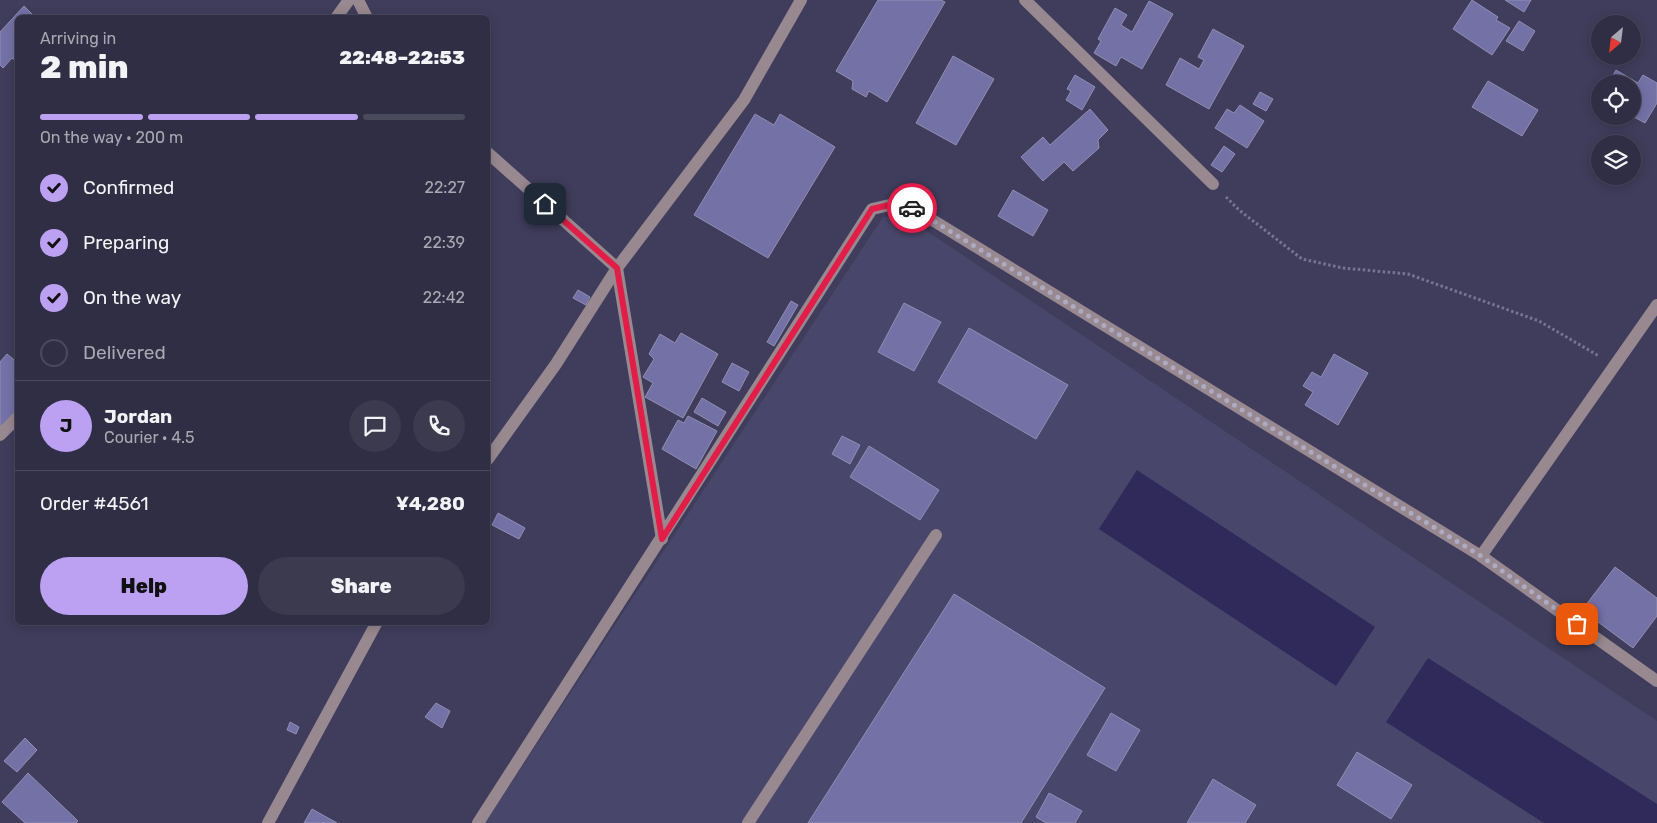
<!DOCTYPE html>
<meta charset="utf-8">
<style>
:root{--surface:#2f2e44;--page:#3b3a4f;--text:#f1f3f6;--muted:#a7a8b2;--line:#4a4a5d;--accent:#bca0f2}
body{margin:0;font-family:Rubik,sans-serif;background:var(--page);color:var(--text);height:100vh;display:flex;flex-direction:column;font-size:19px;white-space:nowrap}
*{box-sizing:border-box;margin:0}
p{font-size:16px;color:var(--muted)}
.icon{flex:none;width:28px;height:28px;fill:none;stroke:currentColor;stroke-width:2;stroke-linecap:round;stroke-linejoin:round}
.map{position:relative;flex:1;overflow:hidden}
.sheet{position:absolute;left:15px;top:15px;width:475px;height:610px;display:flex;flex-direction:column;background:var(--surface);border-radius:8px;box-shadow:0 2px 12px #0003,0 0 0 1px var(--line)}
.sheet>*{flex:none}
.needle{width:32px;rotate:208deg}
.controls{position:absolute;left:1591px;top:15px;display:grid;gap:10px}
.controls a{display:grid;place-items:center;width:50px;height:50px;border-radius:50%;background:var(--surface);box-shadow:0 2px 12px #0003,0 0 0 1px var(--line);font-size:25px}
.pin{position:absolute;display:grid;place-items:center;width:42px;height:42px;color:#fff;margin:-21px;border-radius:10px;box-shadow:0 2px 8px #0006}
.courier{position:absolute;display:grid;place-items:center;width:50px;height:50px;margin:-25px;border:4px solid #e11d48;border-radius:50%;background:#fff;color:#222;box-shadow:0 1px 6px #0007}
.summary em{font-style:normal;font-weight:800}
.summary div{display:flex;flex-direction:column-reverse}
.summary{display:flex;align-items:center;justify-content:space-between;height:85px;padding:0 25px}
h1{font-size:32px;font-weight:800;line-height:38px}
.bar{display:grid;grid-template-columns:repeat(4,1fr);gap:8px 5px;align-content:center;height:60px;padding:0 25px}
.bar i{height:6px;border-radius:4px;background:var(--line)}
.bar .on{background:var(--accent)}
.bar p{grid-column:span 4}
.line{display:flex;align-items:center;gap:12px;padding:0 25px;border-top:1px solid var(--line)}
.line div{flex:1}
.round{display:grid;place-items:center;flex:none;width:52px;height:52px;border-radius:26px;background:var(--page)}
ol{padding:0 25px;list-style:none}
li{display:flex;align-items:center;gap:15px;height:55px}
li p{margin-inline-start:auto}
li .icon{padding:5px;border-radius:50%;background:var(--accent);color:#111;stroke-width:4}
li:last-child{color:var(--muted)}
li i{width:28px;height:28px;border:2px solid var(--line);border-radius:50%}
.cta{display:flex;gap:10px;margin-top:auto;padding:10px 25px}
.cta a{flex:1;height:58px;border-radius:30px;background:var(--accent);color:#111;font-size:20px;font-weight:800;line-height:58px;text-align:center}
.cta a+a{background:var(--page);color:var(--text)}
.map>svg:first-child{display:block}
.built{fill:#49466b}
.water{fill:#2f2a59}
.building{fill:#7471a7;stroke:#908fb2}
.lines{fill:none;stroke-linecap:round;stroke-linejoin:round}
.path{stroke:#777690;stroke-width:3;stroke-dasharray:2.5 2.5;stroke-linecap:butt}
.minor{stroke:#988890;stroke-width:12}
.done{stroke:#acabc2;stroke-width:5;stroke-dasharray:0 9}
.route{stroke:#e11d48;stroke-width:6}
</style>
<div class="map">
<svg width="1657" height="823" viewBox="0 0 1657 823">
<rect width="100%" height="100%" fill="#3f3d5b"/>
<polygon class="built" points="903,215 1657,721 1657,823 485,823 883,217"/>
<g class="water">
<polygon points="1137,470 1375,627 1336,686 1099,529"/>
<polygon points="1428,658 1657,804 1657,823 1544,823 1386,722"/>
</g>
<g class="building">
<polygon points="878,0 941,0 945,2 887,102 869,91 866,97 852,89 853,81 836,71"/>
<polygon points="1472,0 1498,17 1496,20 1510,28 1492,55 1453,29"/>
<polygon points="1505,0 1531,0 1524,12"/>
<polygon points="1149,1 1173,14 1142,69 1121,57 1116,66 1094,53 1101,41 1098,39 1115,8 1127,15 1121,25 1132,32"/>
<polygon points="24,6 36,18 18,18 18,63 12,58 3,68 0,65 0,32"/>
<polygon points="1519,21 1535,31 1523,51 1506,41"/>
<polygon points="1213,29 1244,46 1209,109 1166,85 1180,58 1199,69 1204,60 1198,57"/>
<polygon points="953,56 994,79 956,145 916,123"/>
<polygon points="1616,70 1638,83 1643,75 1657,83 1657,103 1645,123 1632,116 1632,84 1608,84"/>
<polygon points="1075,75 1095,87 1082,110 1066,100 1071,91 1067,89"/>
<polygon points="1488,81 1538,110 1522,136 1472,107"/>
<polygon points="1260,92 1273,99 1266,111 1253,104"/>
<polygon points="1240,105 1264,121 1247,148 1215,128 1227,109 1234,113"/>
<polygon points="1090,109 1108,130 1098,140 1099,148 1073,171 1064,162 1043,181 1021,157 1043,137 1050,145"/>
<polygon points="755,114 774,125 780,114 835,147 768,258 694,215"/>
<polygon points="1224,146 1235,154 1222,172 1211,165"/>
<polygon points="1013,190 1048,210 1033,236 998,216"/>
<polygon points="578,290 590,297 586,305 573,298"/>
<polygon points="791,301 798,305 774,346 767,342"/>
<polygon points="904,303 941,322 914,371 878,352"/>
<polygon points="969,328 1068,385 1036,439 938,382"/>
<polygon points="681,333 718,354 683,418 645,397 653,383 643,377 654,359 649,354 660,334 675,343"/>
<polygon points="7,354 18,363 18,411 0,429 0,362"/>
<polygon points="1334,354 1368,373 1338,425 1305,405 1313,392 1303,386 1312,372 1321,377"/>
<polygon points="732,363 749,372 739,391 722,382"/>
<polygon points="702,398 726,412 718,426 694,412"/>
<polygon points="688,416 717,431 696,469 662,449 678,420 684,423"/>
<polygon points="842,436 860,445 850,464 832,454"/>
<polygon points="869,446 939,490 920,520 850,477"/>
<polygon points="498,513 525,528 519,539 492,525"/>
<polygon points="1615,567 1657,598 1657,616 1633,648 1582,610"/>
<polygon points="954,594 1105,688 1021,823 808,823"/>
<polygon points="436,703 450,711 442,728 425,717"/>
<polygon points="1111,713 1140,730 1116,771 1087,755"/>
<polygon points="290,722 299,727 296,734 287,730"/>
<polygon points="25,738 37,750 17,772 4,761"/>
<polygon points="1357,752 1412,785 1391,819 1337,785"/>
<polygon points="28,773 78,821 76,823 25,823 2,802"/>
<polygon points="1213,779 1256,805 1245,823 1187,823"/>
<polygon points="1049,793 1082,811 1075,823 1046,823 1036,817"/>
<polygon points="312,809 337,823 304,823"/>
</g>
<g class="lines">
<polyline class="path" points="1226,197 1239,210 1302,259 1343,268 1408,274 1539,321 1599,356"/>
<g class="minor">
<polyline points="358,0 367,18"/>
<polyline points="1025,0 1213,184"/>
<polyline points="336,18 349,0"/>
<polyline points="488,153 617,268 662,539"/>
<polyline points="0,435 18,417"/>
<polyline points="488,459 556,364 617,268 744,100 801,0"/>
<polyline points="1481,556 1657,305"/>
<polyline points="268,823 377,622"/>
<polyline points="478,823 872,209 903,202 1481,556 1657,681"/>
<polyline points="748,823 936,535"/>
</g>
</g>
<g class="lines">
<polyline class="done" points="912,208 1481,556 1577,624"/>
<polyline class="route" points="545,204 617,268 662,539 872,209 902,202 912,208"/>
</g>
</svg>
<div class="controls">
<a><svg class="needle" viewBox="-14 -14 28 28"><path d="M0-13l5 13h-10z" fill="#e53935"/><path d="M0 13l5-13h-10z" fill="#a7a8b2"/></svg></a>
<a><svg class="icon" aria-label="locate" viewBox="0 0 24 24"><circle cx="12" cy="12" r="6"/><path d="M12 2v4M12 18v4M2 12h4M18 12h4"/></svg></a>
<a><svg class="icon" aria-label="layers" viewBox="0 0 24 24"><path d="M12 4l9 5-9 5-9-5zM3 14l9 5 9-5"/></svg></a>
</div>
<div class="pin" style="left:1577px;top:624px;background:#ea580c"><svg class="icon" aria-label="bag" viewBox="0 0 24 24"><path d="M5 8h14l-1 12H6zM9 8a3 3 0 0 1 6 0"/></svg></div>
<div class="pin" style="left:545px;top:204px;background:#1f2937"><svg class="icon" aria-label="home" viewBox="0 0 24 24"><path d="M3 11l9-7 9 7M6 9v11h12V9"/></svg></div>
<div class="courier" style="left:912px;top:208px"><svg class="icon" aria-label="car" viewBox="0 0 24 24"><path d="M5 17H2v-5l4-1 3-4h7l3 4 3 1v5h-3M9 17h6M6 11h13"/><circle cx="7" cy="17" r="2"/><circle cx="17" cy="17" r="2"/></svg></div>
<section class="sheet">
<div class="summary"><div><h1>2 min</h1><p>Arriving in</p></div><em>22:48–22:53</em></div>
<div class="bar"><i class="on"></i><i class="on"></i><i class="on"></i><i></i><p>On the way · 200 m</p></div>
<ol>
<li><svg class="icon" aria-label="check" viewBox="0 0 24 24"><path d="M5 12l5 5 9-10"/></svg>Confirmed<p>22:27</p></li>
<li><svg class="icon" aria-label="check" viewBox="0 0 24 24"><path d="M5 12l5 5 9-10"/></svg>Preparing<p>22:39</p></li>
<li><svg class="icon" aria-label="check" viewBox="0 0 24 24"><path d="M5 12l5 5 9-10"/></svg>On the way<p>22:42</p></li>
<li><i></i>Delivered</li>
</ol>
<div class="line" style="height:90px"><b class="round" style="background:var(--accent);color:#111">J</b><div><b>Jordan</b><p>Courier · 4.5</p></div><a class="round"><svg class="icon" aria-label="chat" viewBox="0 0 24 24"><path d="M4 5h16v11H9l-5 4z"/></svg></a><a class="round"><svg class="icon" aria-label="phone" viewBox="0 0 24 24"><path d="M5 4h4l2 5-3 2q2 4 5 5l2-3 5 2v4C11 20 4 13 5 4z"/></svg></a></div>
<div class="line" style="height:65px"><div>Order #4561</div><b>¥4,280</b></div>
<div class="cta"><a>Help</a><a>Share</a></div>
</section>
</div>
